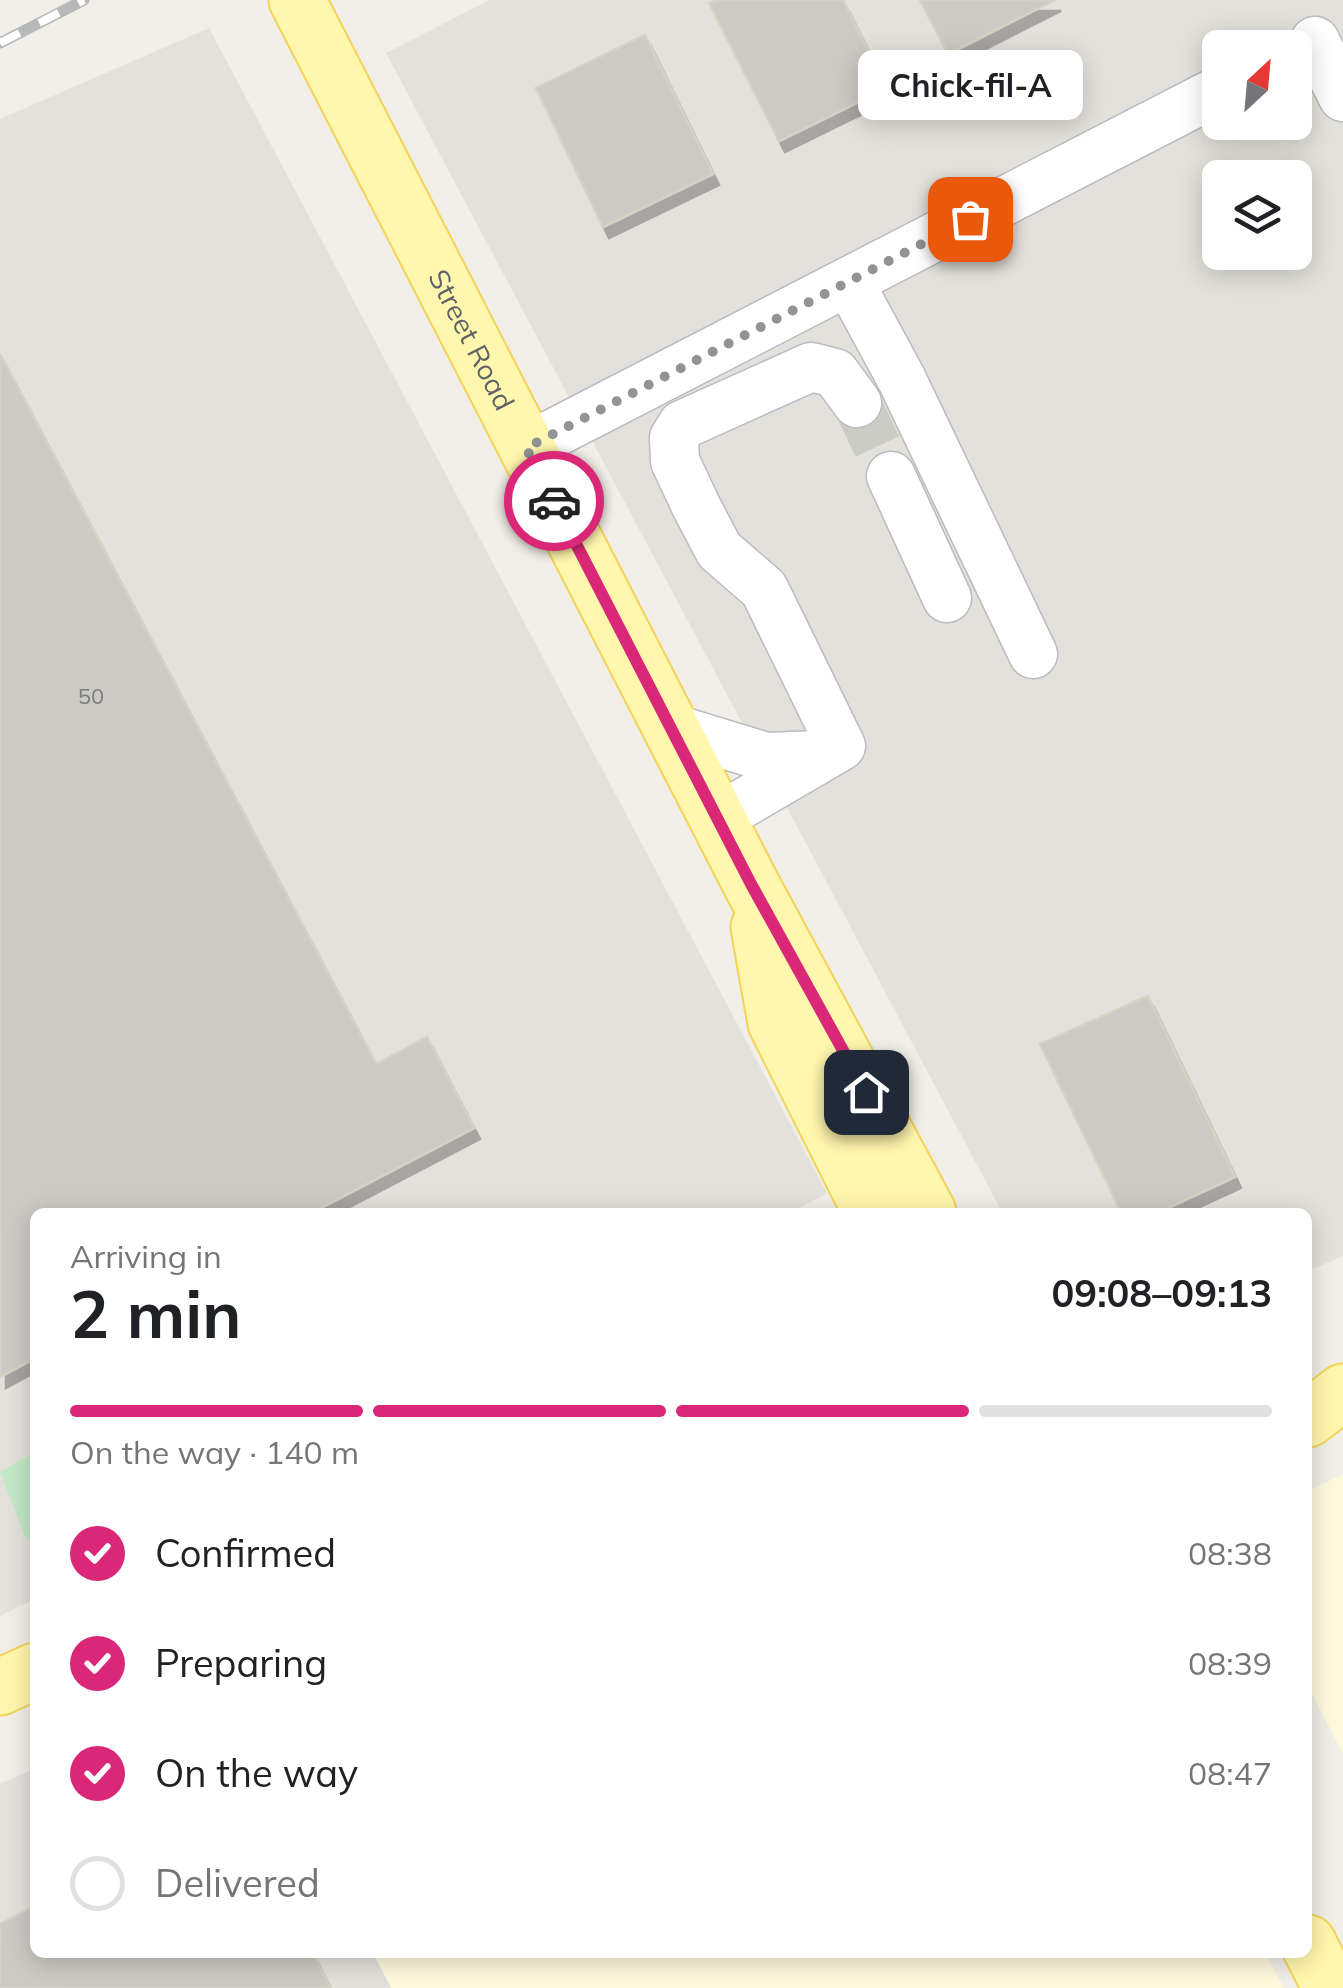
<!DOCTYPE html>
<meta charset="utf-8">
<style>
:root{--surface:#fff;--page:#f2f2f2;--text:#202124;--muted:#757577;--line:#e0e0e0;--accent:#db2777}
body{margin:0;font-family:Mulish,sans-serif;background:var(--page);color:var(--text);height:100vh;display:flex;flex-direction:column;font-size:38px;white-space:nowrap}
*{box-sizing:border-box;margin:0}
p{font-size:32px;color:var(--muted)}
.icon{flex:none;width:55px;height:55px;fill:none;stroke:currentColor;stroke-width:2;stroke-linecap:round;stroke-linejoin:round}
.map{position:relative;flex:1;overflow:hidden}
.panel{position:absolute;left:30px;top:1208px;width:1282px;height:750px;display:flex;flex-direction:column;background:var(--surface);border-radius:15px;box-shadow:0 5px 25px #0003}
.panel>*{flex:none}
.needle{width:65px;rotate:26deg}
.buttons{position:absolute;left:1202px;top:30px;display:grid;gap:20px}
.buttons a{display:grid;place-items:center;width:110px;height:110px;border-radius:15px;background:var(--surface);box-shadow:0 5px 25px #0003;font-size:50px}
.pin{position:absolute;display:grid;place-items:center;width:85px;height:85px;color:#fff;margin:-42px;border-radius:20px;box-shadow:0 5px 15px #0006}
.courier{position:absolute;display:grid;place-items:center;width:100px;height:100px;margin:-50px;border:8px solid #db2777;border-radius:50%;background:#fff;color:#222;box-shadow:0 2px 12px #0007}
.bubble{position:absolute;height:70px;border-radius:15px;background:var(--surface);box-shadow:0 5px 25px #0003;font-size:32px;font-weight:700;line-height:70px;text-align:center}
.head em{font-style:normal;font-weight:700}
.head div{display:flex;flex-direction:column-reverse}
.head{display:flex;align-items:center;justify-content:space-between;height:170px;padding:0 40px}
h1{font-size:65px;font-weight:700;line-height:75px}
.bar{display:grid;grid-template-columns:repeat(4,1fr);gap:15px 10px;align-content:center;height:120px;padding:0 40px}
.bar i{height:12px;border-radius:8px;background:var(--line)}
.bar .selected{background:var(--accent)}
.bar p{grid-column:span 4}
ol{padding:0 40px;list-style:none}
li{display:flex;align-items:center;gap:30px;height:110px}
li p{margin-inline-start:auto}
li .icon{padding:10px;border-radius:50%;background:var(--accent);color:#fff;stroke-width:4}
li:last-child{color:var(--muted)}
li i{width:55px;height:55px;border:5px solid var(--line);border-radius:50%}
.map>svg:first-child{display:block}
.commercial{fill:#fff9de}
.industrial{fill:#e2e1db;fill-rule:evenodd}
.green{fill:#c3e8c5}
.building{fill:#cccac4;stroke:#d6d1c5;stroke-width:2.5;filter:url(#shadow)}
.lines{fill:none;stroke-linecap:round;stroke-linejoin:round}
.minor-tunnel{stroke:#ccccc7;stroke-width:48;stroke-dasharray:48 24;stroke-linecap:butt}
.minor-casing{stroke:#b9bcc0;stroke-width:51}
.major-casing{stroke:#f5d35b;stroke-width:59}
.minor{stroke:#fff;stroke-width:48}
.major{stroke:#fff7ad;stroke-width:55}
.rail-casing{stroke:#b7b8b8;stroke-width:11}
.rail{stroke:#fff;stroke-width:8;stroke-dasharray:22;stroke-linecap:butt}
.done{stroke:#919394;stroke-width:10;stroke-dasharray:0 18}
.route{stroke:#db2777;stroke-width:12}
.labels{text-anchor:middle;stroke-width:9;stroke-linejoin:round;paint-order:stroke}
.number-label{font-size:22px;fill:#7a7c7e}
.street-label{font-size:28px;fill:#5e6267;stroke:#fff}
</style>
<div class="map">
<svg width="1343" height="1988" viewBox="0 0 1343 1988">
<defs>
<filter id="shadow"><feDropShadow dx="6" dy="11" stdDeviation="0" flood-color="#0004"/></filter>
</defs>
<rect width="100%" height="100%" fill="#f1efe7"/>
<g class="commercial">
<polygon points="1343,1474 1343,1754 1308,1686 1308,1491"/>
<polygon points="1265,1953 1284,1988 391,1988 373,1953"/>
</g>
<g class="industrial">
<path d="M490,0H1343V1256L1308,1271V1212H1002L386,53ZM1220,48H1295V122H1220ZM1220,178H1295V252H1220Z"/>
<polygon points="209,28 827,1193 792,1212 35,1212 35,1599 0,1616 0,119"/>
<polygon points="35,1768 35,1952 373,1953 391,1988 0,1988 0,1784"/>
</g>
<polygon class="green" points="35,1452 35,1545 25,1536 0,1472"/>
<g class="building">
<polygon points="716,0 843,0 887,88 779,141 709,3"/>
<polygon points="920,0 1055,0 948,54"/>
<polygon points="645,35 713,174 603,227 536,88"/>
<polygon points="0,354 376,1064 427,1037 474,1128 313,1212 35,1212 35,1358 0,1377"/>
<polygon points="1148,996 1235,1177 1159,1212 1121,1212 1040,1044"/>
<polygon points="35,1906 35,1952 312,1952 330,1988 0,1988 0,1924"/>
</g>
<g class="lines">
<polyline class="minor-tunnel" points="857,403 891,476"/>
<defs>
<g id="minor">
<polyline points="1315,41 1343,97"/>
<polyline points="849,282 902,380 1033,654"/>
<polyline points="527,447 1220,90"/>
<polyline points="891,476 947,598"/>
<polyline points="671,728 766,757 820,755"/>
<polyline points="718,818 841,746 764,589 719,550 696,506 675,461 674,438 682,425 811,367 835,373 857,403"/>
</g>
<g id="major">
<path id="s1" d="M297,0L751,884L928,1212"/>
<polyline points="759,927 776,1023 871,1212"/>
<polyline points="1308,1419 1343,1392"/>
<polyline points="0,1687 35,1671"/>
<polyline points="1308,1943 1331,1988"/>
</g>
</defs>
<use href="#minor" class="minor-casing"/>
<use href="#major" class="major-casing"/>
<use href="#minor" class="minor"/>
<use href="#major" class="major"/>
<defs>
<polyline id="rail" points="0,43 84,0"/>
</defs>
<use href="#rail" class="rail-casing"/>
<use href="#rail" class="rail"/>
</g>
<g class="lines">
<polyline class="done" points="554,501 526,448 970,219"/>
<polyline class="route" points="554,501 751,884 866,1092"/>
</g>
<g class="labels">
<g class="number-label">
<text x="91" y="704">50</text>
</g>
<g class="street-label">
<text dy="10" stroke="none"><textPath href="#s1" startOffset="382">Street Road</textPath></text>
</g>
</g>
</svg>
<div class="buttons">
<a><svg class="needle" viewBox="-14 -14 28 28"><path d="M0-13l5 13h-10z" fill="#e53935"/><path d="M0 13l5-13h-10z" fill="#757577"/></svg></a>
<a><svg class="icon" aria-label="layers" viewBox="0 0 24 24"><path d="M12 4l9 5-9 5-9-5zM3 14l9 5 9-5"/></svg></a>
</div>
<div class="pin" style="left:970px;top:219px;background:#ea580c"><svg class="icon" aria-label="bag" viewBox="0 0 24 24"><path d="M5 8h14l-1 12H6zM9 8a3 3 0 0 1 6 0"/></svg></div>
<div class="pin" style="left:866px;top:1092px;background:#1f2937"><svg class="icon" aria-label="home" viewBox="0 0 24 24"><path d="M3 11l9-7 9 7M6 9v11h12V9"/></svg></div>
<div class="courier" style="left:554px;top:501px"><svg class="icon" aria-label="car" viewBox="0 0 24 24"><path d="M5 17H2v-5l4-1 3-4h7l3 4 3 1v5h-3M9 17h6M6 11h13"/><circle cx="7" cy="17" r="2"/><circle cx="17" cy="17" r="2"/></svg></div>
<div class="bubble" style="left:858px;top:50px;width:225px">Chick-fil-A</div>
<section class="panel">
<div class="head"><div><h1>2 min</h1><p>Arriving in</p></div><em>09:08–09:13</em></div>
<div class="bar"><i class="selected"></i><i class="selected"></i><i class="selected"></i><i></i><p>On the way · 140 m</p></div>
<ol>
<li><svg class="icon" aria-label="check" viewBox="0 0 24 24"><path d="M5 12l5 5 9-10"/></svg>Confirmed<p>08:38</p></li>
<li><svg class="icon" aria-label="check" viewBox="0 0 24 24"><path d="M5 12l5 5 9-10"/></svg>Preparing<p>08:39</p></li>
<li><svg class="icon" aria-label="check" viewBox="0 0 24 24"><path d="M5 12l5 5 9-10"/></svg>On the way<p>08:47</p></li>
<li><i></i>Delivered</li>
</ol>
</section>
</div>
